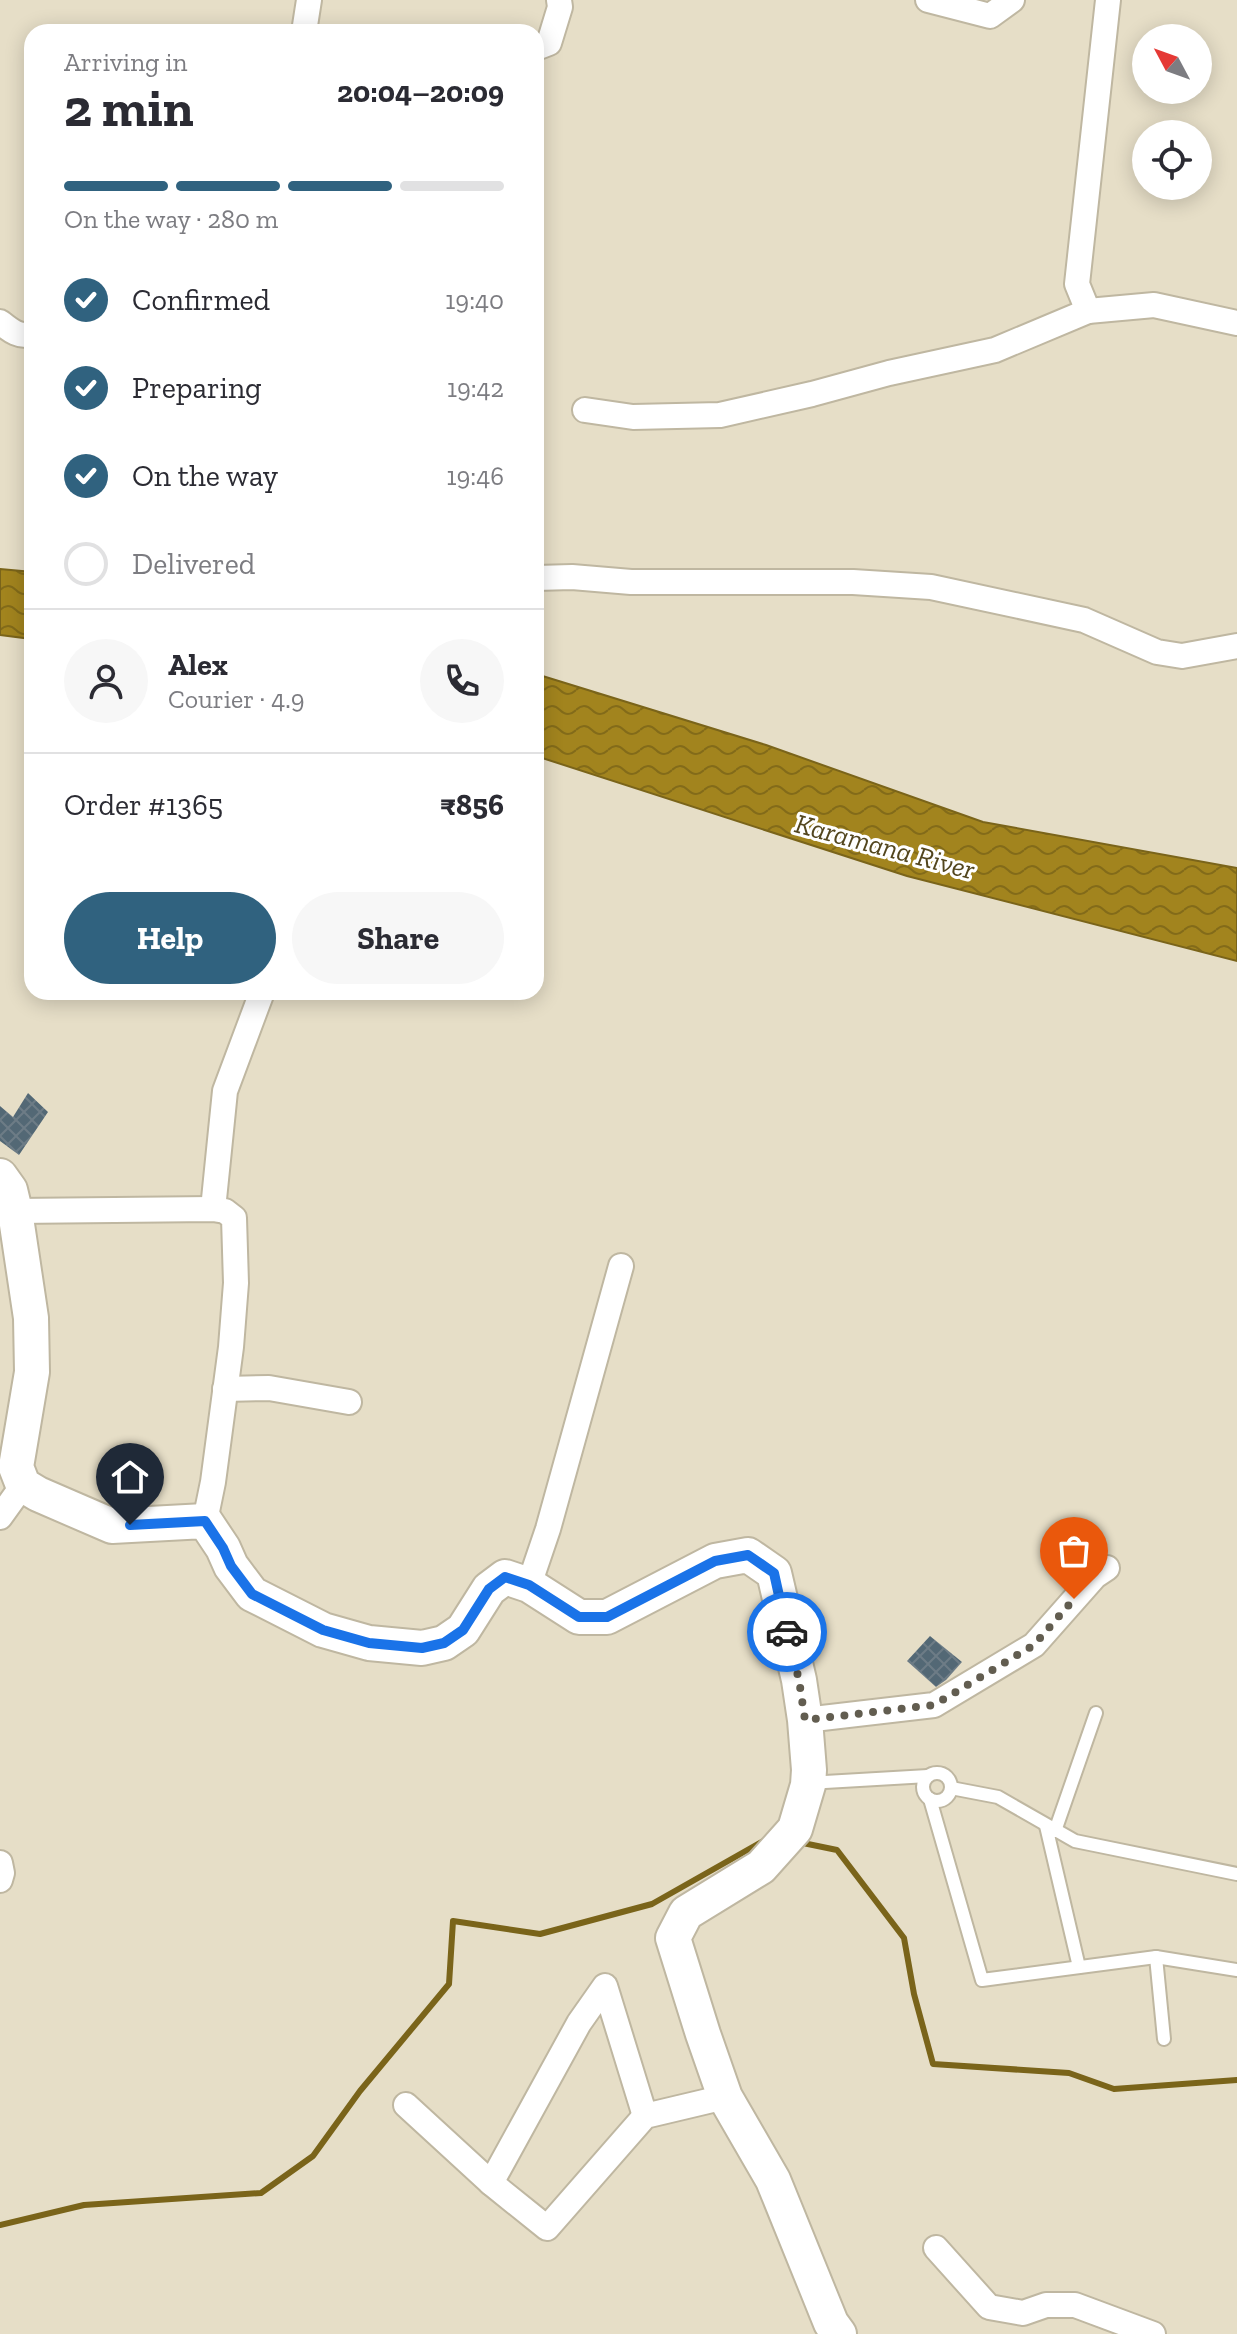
<!DOCTYPE html>
<meta charset="utf-8">
<style>
:root{--surface:#fff;--page:#f7f7f7;--text:#2b2b33;--muted:#7c7c81;--line:#e1e1e2;--accent:#30627f}
body{margin:0;font-family:"Zilla Slab",serif;background:var(--page);color:var(--text);height:100vh;display:flex;flex-direction:column;font-size:30px;white-space:nowrap}
*{box-sizing:border-box;margin:0}
p{font-size:26px;color:var(--muted)}
.icon{flex:none;width:44px;height:44px;fill:none;stroke:currentColor;stroke-width:2;stroke-linecap:round;stroke-linejoin:round}
.map{position:relative;flex:1;overflow:hidden}
.sheet{position:absolute;left:24px;top:24px;width:520px;height:976px;display:flex;flex-direction:column;background:var(--surface);border-radius:24px;box-shadow:0 4px 20px #0003}
.sheet>*{flex:none}
.needle{width:52px;rotate:311deg}
.buttons{position:absolute;left:1132px;top:24px;display:grid;gap:16px}
.buttons a{display:grid;place-items:center;width:80px;height:80px;border-radius:50%;background:var(--surface);box-shadow:0 4px 20px #0003;font-size:40px}
.pin{position:absolute;display:grid;place-items:center;width:68px;height:68px;color:#fff;margin:-82px -34px;border-radius:50% 50% 50% 0;rotate:-45deg;box-shadow:0 0 8px #0007}
.pin .icon{rotate:45deg}
.courier{position:absolute;display:grid;place-items:center;width:80px;height:80px;margin:-40px;border:6px solid #1a73e8;border-radius:50%;background:#fff;color:#222;box-shadow:0 2px 10px #0007}
.headline em{font-style:normal;font-weight:700}
.headline div{display:flex;flex-direction:column-reverse}
.headline{display:flex;align-items:center;justify-content:space-between;height:136px;padding:0 40px}
h1{font-size:52px;font-weight:700;line-height:60px}
.bar{display:grid;grid-template-columns:repeat(4,1fr);gap:12px 8px;align-content:center;height:96px;padding:0 40px}
.bar i{height:10px;border-radius:6px;background:var(--line)}
.bar .active{background:var(--accent)}
.bar p{grid-column:span 4}
.line{display:flex;align-items:center;gap:20px;padding:0 40px;border-top:2px solid var(--line)}
.line div{flex:1}
.round{display:grid;place-items:center;flex:none;width:84px;height:84px;border-radius:42px;background:var(--page)}
ol{padding:0 40px;list-style:none}
li{display:flex;align-items:center;gap:24px;height:88px}
li p{margin-inline-start:auto}
li .icon{padding:8px;border-radius:50%;background:var(--accent);color:#fff;stroke-width:4}
li:last-child{color:var(--muted)}
li i{width:44px;height:44px;border:4px solid var(--line);border-radius:50%}
.cta{display:flex;gap:16px;margin-top:auto;padding:16px 40px}
.cta a{flex:1;height:92px;border-radius:48px;background:var(--accent);color:#fff;font-size:32px;font-weight:700;line-height:92px;text-align:center}
.cta a+a{background:var(--page);color:var(--text)}
.map>svg:first-child{display:block}
.water{fill:url(#water-waves);stroke:#7a641a;stroke-width:2}
.lines{fill:none;stroke-linecap:round;stroke-linejoin:round}
.stream{stroke:#7a641a;stroke-width:6}
.building{fill:url(#building-cross-hatch)}
.lane-casing{stroke:#bfb7a1;stroke-width:16}
.street-casing{stroke:#bfb7a1;stroke-width:28}
.secondary-casing{stroke:#bfb7a1;stroke-width:38}
.lane{stroke:#fff;stroke-width:12}
.street{stroke:#fff;stroke-width:24}
.secondary{stroke:#fff;stroke-width:34}
.done{stroke:#625d50;stroke-width:8;stroke-dasharray:0 14.4}
.route{stroke:#1a73e8;stroke-width:10}
.labels{text-anchor:middle;stroke-width:6;stroke-linejoin:round;paint-order:stroke}
.water-label{font-size:28px;font-style:italic;fill:#53461e;stroke:#fff}
</style>
<div class="map">
<svg width="1237" height="2334" viewBox="0 0 1237 2334">
<defs>
<pattern id="water-waves" width="16" height="10" patternUnits="userSpaceOnUse" patternTransform="scale(2)"><rect width="16" height="10" fill="#a2841e"/><path d="M0 5q4-4 8 0t8 0" fill="none" stroke="#836b19"/></pattern>
<pattern id="building-cross-hatch" width="8" height="8" patternUnits="userSpaceOnUse" patternTransform="scale(2)"><rect width="8" height="8" fill="#536875"/><path d="M0 0l8 8M0 8l8-8" fill="none" stroke="#6d7c86"/></pattern>
</defs>
<rect width="100%" height="100%" fill="#e6dec7"/>
<g class="water">
<polygon points="0,569 32,572 32,639 0,635"/>
<polygon points="536,674 766,745 983,822 1237,868 1237,961 907,876 536,756"/>
</g>
<g class="lines">
<g class="stream">
<polyline points="803,1843 837,1850 904,1938 914,1994 933,2064 1069,2073 1114,2089 1237,2080"/>
<polyline points="0,2225 84,2205 261,2193 313,2156 360,2091 449,1984 453,1921 540,1934 652,1904 765,1840"/>
</g>
</g>
<g class="building">
<polygon points="28,1093 48,1112 19,1155 0,1141 0,1106 13,1117"/>
<polygon points="930,1636 962,1662 946,1680 936,1687 907,1661"/>
</g>
<g class="lines">
<defs>
<g id="lane">
<circle cx="937" cy="1787" r="14"/>
<polyline points="811,1785 825,1782 928,1776"/>
<polyline points="951,1788 998,1797 1075,1841 1237,1874"/>
<polyline points="930,1799 982,1980 1156,1957 1237,1970"/>
<polyline points="1046,1826 1079,1967"/>
<polyline points="1055,1831 1096,1713"/>
<polyline points="1156,1957 1164,2039"/>
</g>
<g id="street">
<polyline points="928,0 990,16 1012,0"/>
<polyline points="1108,0 1077,284 1088,311 1154,305 1237,323"/>
<polyline points="304,32 309,0"/>
<polyline points="536,48 549,43 560,7 559,0"/>
<path d="M0,322C10,330 19,338 32,334"/>
<polyline points="585,410 633,417 720,415 812,394 889,373 995,350 1088,311"/>
<polyline points="536,578 572,577 631,582 853,582 931,587 1084,620 1157,652 1182,656 1237,646"/>
<polyline points="213,1209 225,1091 262,992"/>
<polyline points="15,1211 213,1209 225,1211 234,1218 236,1283 231,1347 213,1482 205,1521"/>
<polyline points="225,1389 269,1388 349,1402"/>
<polyline points="0,1517 23,1485"/>
<polyline points="529,1585 548,1529 621,1266"/>
<polyline points="805,1720 934,1705 1034,1645 1095,1576 1107,1568"/>
<polyline points="0,1863 2,1873 0,1880"/>
<polyline points="406,2105 491,2183 547,2228 645,2116 725,2097"/>
<polyline points="491,2183 579,2023 605,1986 645,2116"/>
<polyline points="936,2248 989,2307 1023,2313 1046,2305 1075,2305 1153,2334"/>
</g>
<polyline id="secondary" points="0,1176 10,1190 15,1211 31,1318 32,1372 16,1467 23,1485 38,1494 112,1526 205,1521 223,1548 231,1566 252,1594 323,1630 369,1643 422,1648 444,1643 463,1630 489,1589 505,1577 529,1585 579,1617 607,1617 715,1561 748,1555 774,1573 799,1680 805,1720 809,1770 808,1785 795,1829 761,1867 686,1913 673,1938 703,2034 725,2097 773,2180 831,2323 839,2334"/>
</defs>
<use href="#lane" class="lane-casing"/>
<use href="#street" class="street-casing"/>
<use href="#secondary" class="secondary-casing"/>
<use href="#lane" class="lane"/>
<use href="#street" class="street"/>
<use href="#secondary" class="secondary"/>
</g>
<g class="lines">
<polyline class="done" points="787,1632 799,1680 805,1720 934,1705 1034,1645 1074,1599"/>
<polyline class="route" points="130,1525 205,1521 223,1548 231,1566 252,1594 323,1630 369,1643 422,1648 444,1643 463,1630 489,1589 505,1577 529,1585 579,1617 607,1617 715,1561 748,1555 774,1573 787,1632"/>
</g>
<g class="labels">
<g class="water-label">
<text transform="translate(885 846) rotate(15)" y="10">Karamana River</text>
</g>
</g>
</svg>
<div class="buttons">
<a><svg class="needle" viewBox="-14 -14 28 28"><path d="M0-13l5 13h-10z" fill="#e53935"/><path d="M0 13l5-13h-10z" fill="#7c7c81"/></svg></a>
<a><svg class="icon" aria-label="locate" viewBox="0 0 24 24"><circle cx="12" cy="12" r="6"/><path d="M12 2v4M12 18v4M2 12h4M18 12h4"/></svg></a>
</div>
<div class="pin" style="left:1074px;top:1599px;background:#ea580c"><svg class="icon" aria-label="bag" viewBox="0 0 24 24"><path d="M5 8h14l-1 12H6zM9 8a3 3 0 0 1 6 0"/></svg></div>
<div class="pin" style="left:130px;top:1525px;background:#1f2937"><svg class="icon" aria-label="home" viewBox="0 0 24 24"><path d="M3 11l9-7 9 7M6 9v11h12V9"/></svg></div>
<div class="courier" style="left:787px;top:1632px"><svg class="icon" aria-label="car" viewBox="0 0 24 24"><path d="M5 17H2v-5l4-1 3-4h7l3 4 3 1v5h-3M9 17h6M6 11h13"/><circle cx="7" cy="17" r="2"/><circle cx="17" cy="17" r="2"/></svg></div>
<section class="sheet">
<div class="headline"><div><h1>2 min</h1><p>Arriving in</p></div><em>20:04–20:09</em></div>
<div class="bar"><i class="active"></i><i class="active"></i><i class="active"></i><i></i><p>On the way · 280 m</p></div>
<ol>
<li><svg class="icon" aria-label="check" viewBox="0 0 24 24"><path d="M5 12l5 5 9-10"/></svg>Confirmed<p>19:40</p></li>
<li><svg class="icon" aria-label="check" viewBox="0 0 24 24"><path d="M5 12l5 5 9-10"/></svg>Preparing<p>19:42</p></li>
<li><svg class="icon" aria-label="check" viewBox="0 0 24 24"><path d="M5 12l5 5 9-10"/></svg>On the way<p>19:46</p></li>
<li><i></i>Delivered</li>
</ol>
<div class="line" style="height:144px"><a class="round"><svg class="icon" aria-label="person" viewBox="0 0 24 24"><circle cx="12" cy="8" r="4"/><path d="M4 21q1-7 8-7t8 7"/></svg></a><div><b>Alex</b><p>Courier · 4.9</p></div><a class="round"><svg class="icon" aria-label="phone" viewBox="0 0 24 24"><path d="M5 4h4l2 5-3 2q2 4 5 5l2-3 5 2v4C11 20 4 13 5 4z"/></svg></a></div>
<div class="line" style="height:104px"><div>Order #1365</div><b>₹856</b></div>
<div class="cta"><a>Help</a><a>Share</a></div>
</section>
</div>
